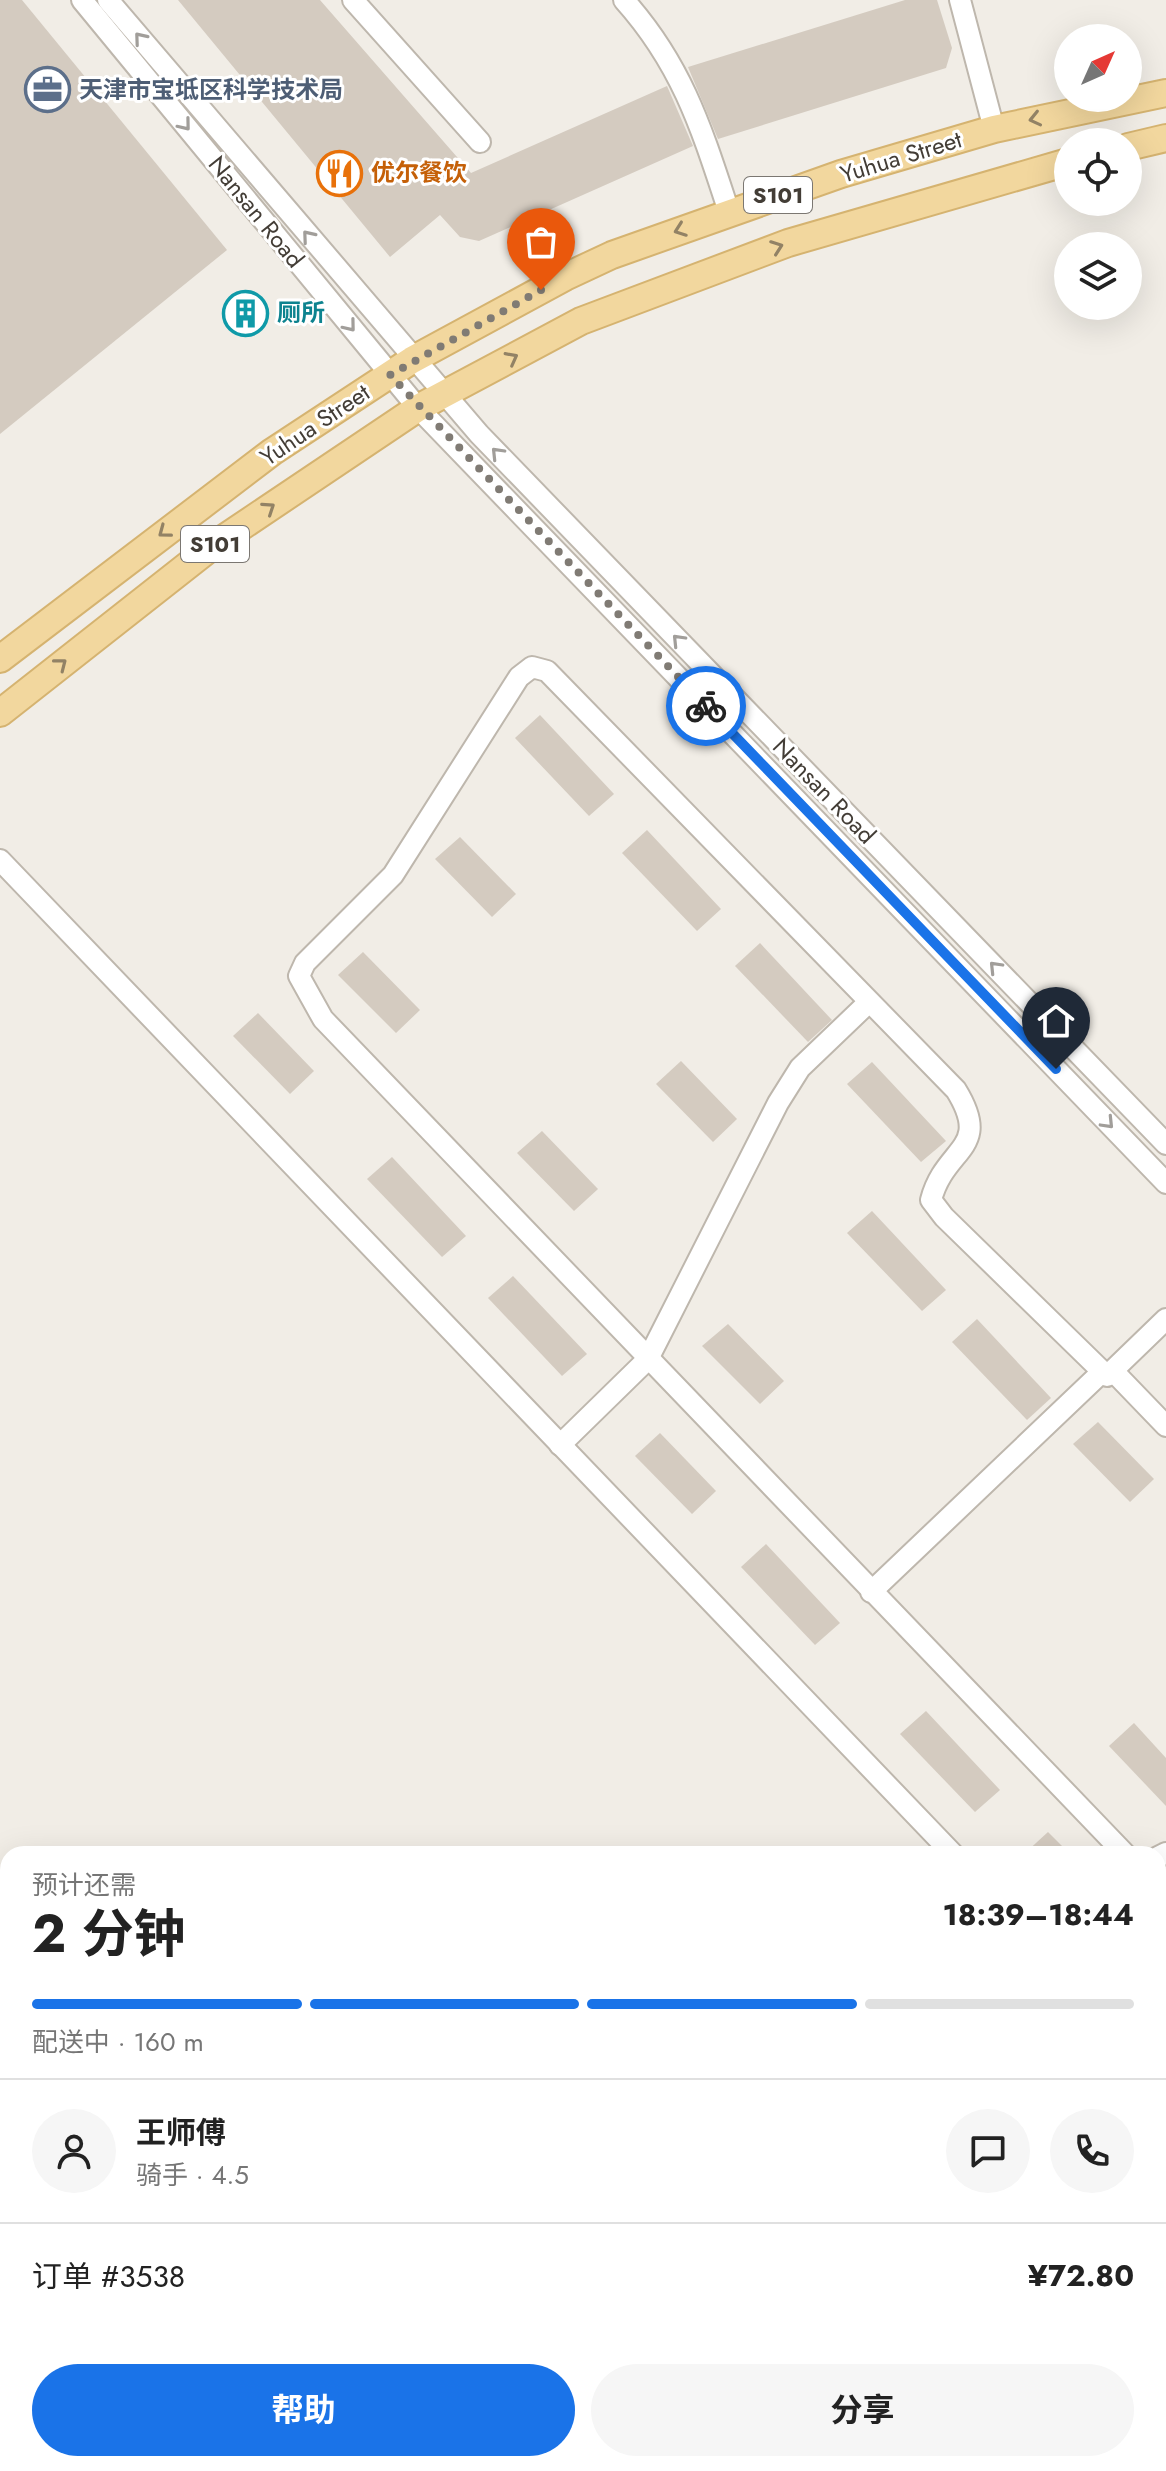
<!DOCTYPE html>
<html lang="zh">
<meta charset="utf-8">
<style>
:root{--surface:#fff;--page:#f6f6f6;--text:#222;--muted:#767676;--line:#e0e0e0;--accent:#1a73e8}
body{margin:0;font-family:Jost,"Noto Sans SC",sans-serif;background:var(--page);color:var(--text);height:100vh;display:flex;flex-direction:column;font-size:30px;white-space:nowrap}
*{box-sizing:border-box;margin:0}
p{font-size:26px;color:var(--muted)}
.icon{flex:none;width:44px;height:44px;fill:none;stroke:currentColor;stroke-width:2;stroke-linecap:round;stroke-linejoin:round}
.map{position:relative;flex:1;overflow:hidden}
.sheet{position:absolute;left:0px;top:1846px;width:1166px;height:626px;display:flex;flex-direction:column;background:var(--surface);border-radius:24px 24px 0 0;box-shadow:0 8px 32px #0002}
.sheet>*{flex:none}
.needle{width:52px;rotate:45deg}
.controls{position:absolute;left:1054px;top:24px;display:grid;gap:16px}
.controls a{display:grid;place-items:center;width:88px;height:88px;border-radius:50%;background:var(--surface);box-shadow:0 8px 32px #0002;font-size:40px}
.pin{position:absolute;display:grid;place-items:center;width:68px;height:68px;color:#fff;margin:-82px -34px;border-radius:50% 50% 50% 0;rotate:-45deg;box-shadow:0 0 8px #0007}
.pin .icon{rotate:45deg}
.courier{position:absolute;display:grid;place-items:center;width:80px;height:80px;margin:-40px;border:6px solid #1a73e8;border-radius:50%;background:#fff;color:#222;box-shadow:0 2px 10px #0007}
.overview em{font-style:normal;font-weight:700}
.overview div{display:flex;flex-direction:column-reverse}
.overview{display:flex;align-items:center;justify-content:space-between;height:136px;padding:0 32px}
h1{font-size:52px;font-weight:700;line-height:60px}
.bar{display:grid;grid-template-columns:repeat(4,1fr);gap:12px 8px;align-content:center;height:96px;padding:0 32px}
.bar i{height:10px;border-radius:6px;background:var(--line)}
.bar .selected{background:var(--accent)}
.bar p{grid-column:span 4}
.line{display:flex;align-items:center;gap:20px;padding:0 32px;border-top:2px solid var(--line)}
.line div{flex:1}
.round{display:grid;place-items:center;flex:none;width:84px;height:84px;border-radius:42px;background:var(--page)}
.button{display:flex;gap:16px;margin-top:auto;padding:16px 32px}
.button a{flex:1;height:92px;border-radius:48px;background:var(--accent);color:#fff;font-size:32px;font-weight:700;line-height:92px;text-align:center}
.button a+a{background:var(--page);color:var(--text)}
.map>svg:first-child{display:block}
.green{fill:#cee0b3}
.water{fill:#a9d0e7}
.building{fill:#d4cbc0}
.lines{fill:none;stroke-linecap:round;stroke-linejoin:round}
.minor-casing{stroke:#beb7ad;stroke-width:24}
.major-casing{stroke:#d5b370;stroke-width:30}
.minor{stroke:#fff;stroke-width:20}
.major{stroke:#f2d79e;stroke-width:26}
.oneway{stroke:#a19e9a}
.oneway2{stroke:#928265}
.done{stroke:#807b74;stroke-width:8;stroke-dasharray:0 14.4}
.route{stroke:#1a73e8;stroke-width:10}
.labels{text-anchor:middle;stroke-width:6;stroke-linejoin:round;paint-order:stroke}
.shield{fill:#fff;stroke:#7b7772;stroke-width:2}
.shield-label{font-size:22px;font-weight:bold;fill:#433d36}
.service-label{font-size:24px;font-weight:bold;fill:#4e5e75;stroke:#fff;text-anchor:start}
.street-label{font-size:24px;fill:#433d36;stroke:#fff}
.food-label{font-size:24px;font-weight:bold;fill:#c56008;stroke:#fff;text-anchor:start}
.culture-label{font-size:24px;font-weight:bold;fill:#0d838f;stroke:#fff;text-anchor:start}
</style>
<div class="map">
<svg width="1166" height="2471" viewBox="0 0 1166 2471">
<rect width="100%" height="100%" fill="#f1ede6"/>
<g class="green">
<polygon points="1166,1905 1166,2055 1160,2058 1158,1911"/>
<polygon points="405,2464 802,2464 794,2471 393,2471"/>
</g>
<g class="water">
<polygon points="1166,1975 1166,2034 1158,2041 1158,1982"/>
<polygon points="471,2464 561,2464 551,2471 460,2471"/>
</g>
<g class="building">
<polygon points="0,0 22,0 227,250 0,434"/>
<polygon points="178,0 320,0 471,173 667,86 693,146 479,241 460,237 440,215 390,257"/>
<polygon points="905,0 937,0 952,48 946,68 718,139 688,67"/>
<polygon points="243,290 268,319 249,335 224,306"/>
<polygon points="540,715 614,794 589,816 515,738"/>
<polygon points="647,830 721,909 697,931 622,853"/>
<polygon points="460,837 516,894 492,917 435,859"/>
<polygon points="760,943 832,1020 808,1042 735,966"/>
<polygon points="363,952 420,1010 396,1033 338,975"/>
<polygon points="258,1013 314,1071 290,1094 233,1036"/>
<polygon points="681,1061 737,1119 713,1142 656,1084"/>
<polygon points="872,1062 946,1141 921,1162 847,1084"/>
<polygon points="542,1131 598,1189 574,1211 517,1153"/>
<polygon points="392,1157 466,1236 442,1257 367,1179"/>
<polygon points="872,1211 946,1290 922,1311 847,1233"/>
<polygon points="513,1276 587,1354 562,1376 488,1298"/>
<polygon points="977,1319 1051,1398 1027,1420 952,1342"/>
<polygon points="728,1324 784,1381 760,1404 702,1346"/>
<polygon points="1098,1422 1154,1479 1130,1502 1073,1444"/>
<polygon points="660,1433 716,1491 692,1514 635,1456"/>
<polygon points="766,1544 840,1623 815,1645 741,1567"/>
<polygon points="926,1711 1000,1790 975,1812 900,1734"/>
<polygon points="1134,1723 1166,1758 1166,1806 1109,1746"/>
<polygon points="1048,1832 1070,1854 1024,1854"/>
</g>
<g class="lines">
<defs>
<g id="minor">
<polyline points="82,0 418,408 1166,1183"/>
<polyline points="108,0 479,434 1166,1144"/>
<polyline points="353,0 480,142"/>
<path d="M624,0C683,66 702,130 729,212"/>
<polyline points="960,0 994,129"/>
<polyline points="0,860 953,1854"/>
<polyline points="1113,1371 1166,1426"/>
<polyline points="560,1445 648,1359 778,1103 800,1068 868,1003"/>
<polyline points="871,1592 1102,1372"/>
<path d="M1125,1854L323,1019L299,976L305,963L393,875L519,677L532,667L547,671L956,1090C993,1150 945,1146 931,1200L944,1217L1107,1376L1166,1319"/>
<polyline points="1158,1857 1166,1853"/>
<polyline points="1158,2072 1166,2082"/>
<polyline points="1158,2193 1166,2187"/>
<polyline points="1158,2226 1166,2219"/>
<polyline points="0,2282 8,2291"/>
<polyline points="1158,2420 1166,2413"/>
<polyline points="1158,2460 1166,2468"/>
<polyline points="174,2464 181,2471"/>
<polyline points="836,2471 844,2464"/>
<polyline points="872,2471 881,2464"/>
</g>
<g id="major">
<polyline points="1128,147 1166,138"/>
<polyline points="0,659 272,452 412,360 565,277 612,255 841,174 994,129 1166,93"/>
<polyline points="0,713 211,547 418,408 581,321 788,243 1068,162"/>
</g>
</defs>
<use href="#minor" class="minor-casing"/>
<use href="#major" class="major-casing"/>
<use href="#minor" class="minor"/>
<use href="#major" class="major"/>
</g>
<defs><path id="oneway-chevron" d="M-2-3.5L2.5 0L-2 3.5" fill="none" stroke-width="1.6" stroke-linecap="round" stroke-linejoin="round" transform="scale(2)"/></defs>
<g class="oneway">
<use href="#oneway-chevron" transform="translate(140 38) rotate(-130)"/>
<use href="#oneway-chevron" transform="translate(185 125) rotate(51)"/>
<use href="#oneway-chevron" transform="translate(308 236) rotate(-130)"/>
<use href="#oneway-chevron" transform="translate(350 326) rotate(51)"/>
<use href="#oneway-chevron" transform="translate(497 453) rotate(-134)"/>
<use href="#oneway-chevron" transform="translate(678 640) rotate(-134)"/>
<use href="#oneway-chevron" transform="translate(995 967) rotate(-134)"/>
<use href="#oneway-chevron" transform="translate(1108 1123) rotate(46)"/>
</g>
<g class="oneway2">
<use href="#oneway-chevron" transform="translate(1035 119) rotate(167)"/>
<use href="#oneway-chevron" transform="translate(680 230) rotate(160)"/>
<use href="#oneway-chevron" transform="translate(777 247) rotate(-20)"/>
<use href="#oneway-chevron" transform="translate(512 358) rotate(-28)"/>
<use href="#oneway-chevron" transform="translate(269 508) rotate(-34)"/>
<use href="#oneway-chevron" transform="translate(164 532) rotate(143)"/>
<use href="#oneway-chevron" transform="translate(61 664) rotate(-38)"/>
</g>
<g class="lines">
<polyline class="done" points="541,290 390,375 706,706"/>
<polyline class="route" points="706,706 1056,1069"/>
</g>
<defs>
<symbol id="office-ring" viewBox="-11 -11 22 22"><circle r="9.5" fill="#fff" stroke="#5c6f8a" stroke-width="1.5"/><path d="M-6-3h4V-5.5h4V-3h4V5H-6ZM-1-4.5V-3h2v-1.5ZM-6 0V1H6V0Z" fill="#5c6f8a"/></symbol>
<symbol id="restaurant-ring" viewBox="-11 -11 22 22"><circle r="9.5" fill="#fff" stroke="#e8710a" stroke-width="1.5"/><path d="M-5-6h1v4h1v-4h1v4h1v-4h1v5L-1.5 .5V6h-2V.5L-5-1ZM5-6V6H3V1.5H1.5Q1.5-4 5-6Z" fill="#e8710a"/></symbol>
<symbol id="building-ring" viewBox="-11 -11 22 22"><circle r="9.5" fill="#fff" stroke="#0f9aa8" stroke-width="1.5"/><path d="M-4-6H4V6H1V3H-1V6H-4ZM-2.5-4.3h1.7v1.8h-1.7ZM.8-4.3h1.7v1.8H.8ZM-2.5-1h1.7V.8h-1.7ZM.8-1h1.7V.8H.8Z" fill="#0f9aa8"/></symbol>
</defs>
<g fill-rule="evenodd">
<use href="#office-ring" x="22" y="64" width="51" height="51"/>
<use href="#restaurant-ring" x="314" y="148" width="51" height="51"/>
<use href="#building-ring" x="220" y="288" width="51" height="51"/>
</g>
<g class="labels">
<g class="shield">
<rect x="744" y="177" width="68" height="36" rx="6"/>
<rect x="181" y="526" width="68" height="36" rx="6"/>
</g>
<g class="shield-label">
<text x="778" y="203">S101</text>
<text x="215" y="552">S101</text>
</g>
<g class="service-label">
<text x="79" y="98">天津市宝坻区科学技术局</text>
</g>
<g class="street-label">
<text transform="translate(901 157) rotate(-17)" y="8">Yuhua Street</text>
<text transform="translate(256 212) rotate(51)" y="8">Nansan Road</text>
<text transform="translate(315 425) rotate(-34)" y="8">Yuhua Street</text>
<text transform="translate(824 791) rotate(46)" y="8">Nansan Road</text>
</g>
<g class="food-label">
<text x="371" y="181">优尔餐饮</text>
</g>
<g class="culture-label">
<text x="277" y="321">厕所</text>
</g>
</g>
</svg>
<div class="controls">
<a><svg class="needle" viewBox="-14 -14 28 28"><path d="M0-13l5 13h-10z" fill="#e53935"/><path d="M0 13l5-13h-10z" fill="#767676"/></svg></a>
<a><svg class="icon" aria-label="locate" viewBox="0 0 24 24"><circle cx="12" cy="12" r="6"/><path d="M12 2v4M12 18v4M2 12h4M18 12h4"/></svg></a>
<a><svg class="icon" aria-label="layers" viewBox="0 0 24 24"><path d="M12 4l9 5-9 5-9-5zM3 14l9 5 9-5"/></svg></a>
</div>
<div class="pin" style="left:541px;top:290px;background:#ea580c"><svg class="icon" aria-label="bag" viewBox="0 0 24 24"><path d="M5 8h14l-1 12H6zM9 8a3 3 0 0 1 6 0"/></svg></div>
<div class="pin" style="left:1056px;top:1069px;background:#1f2937"><svg class="icon" aria-label="home" viewBox="0 0 24 24"><path d="M3 11l9-7 9 7M6 9v11h12V9"/></svg></div>
<div class="courier" style="left:706px;top:706px"><svg class="icon" aria-label="bike" viewBox="0 0 24 24"><circle cx="6" cy="16" r="4"/><circle cx="18" cy="16" r="4"/><path d="M6 16l4-8h5l3 8M10 8l3 8H6M13 5h3"/></svg></div>
<section class="sheet">
<div class="overview"><div><h1>2 分钟</h1><p>预计还需</p></div><em>18:39–18:44</em></div>
<div class="bar"><i class="selected"></i><i class="selected"></i><i class="selected"></i><i></i><p>配送中 · 160 m</p></div>
<div class="line" style="height:144px"><a class="round"><svg class="icon" aria-label="person" viewBox="0 0 24 24"><circle cx="12" cy="8" r="4"/><path d="M4 21q1-7 8-7t8 7"/></svg></a><div><b>王师傅</b><p>骑手 · 4.5</p></div><a class="round"><svg class="icon" aria-label="chat" viewBox="0 0 24 24"><path d="M4 5h16v11H9l-5 4z"/></svg></a><a class="round"><svg class="icon" aria-label="phone" viewBox="0 0 24 24"><path d="M5 4h4l2 5-3 2q2 4 5 5l2-3 5 2v4C11 20 4 13 5 4z"/></svg></a></div>
<div class="line" style="height:104px"><div>订单 #3538</div><b>¥72.80</b></div>
<div class="button"><a>帮助</a><a>分享</a></div>
</section>
</div>
